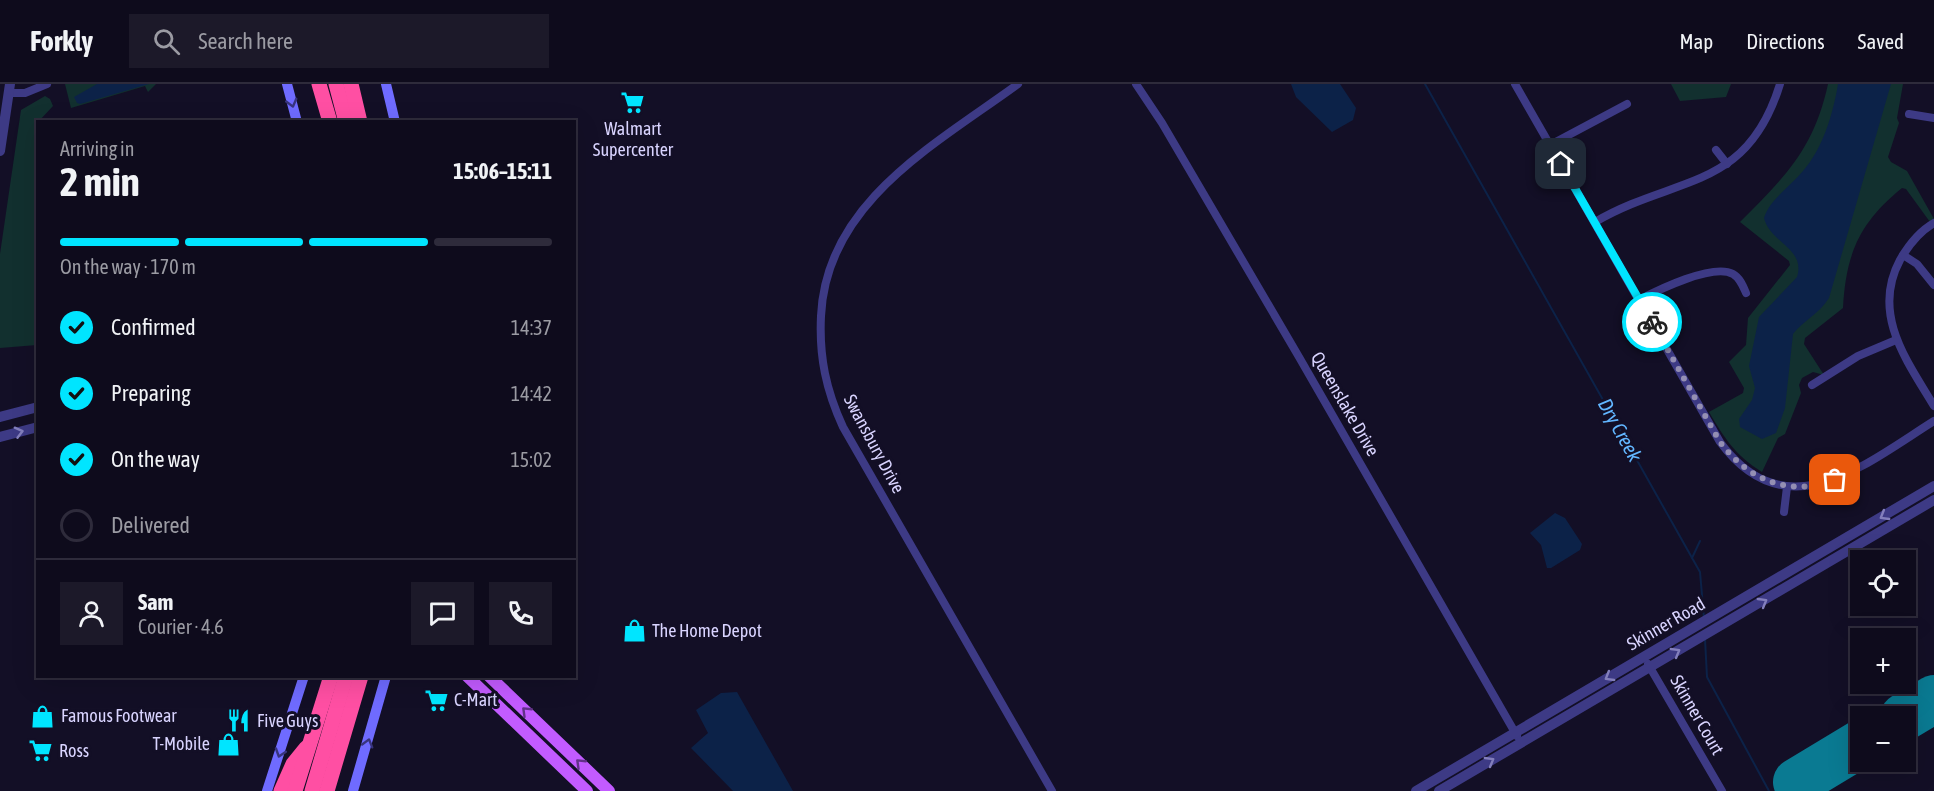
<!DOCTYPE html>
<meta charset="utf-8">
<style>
:root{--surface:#0e0b1c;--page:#1c1929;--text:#f1f3f6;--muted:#9b9ba3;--line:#2e2b3b;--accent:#00e5ff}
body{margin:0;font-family:"Asap Condensed",sans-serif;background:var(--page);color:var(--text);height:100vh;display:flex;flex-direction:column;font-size:22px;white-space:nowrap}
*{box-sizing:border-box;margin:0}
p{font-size:20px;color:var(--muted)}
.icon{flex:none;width:33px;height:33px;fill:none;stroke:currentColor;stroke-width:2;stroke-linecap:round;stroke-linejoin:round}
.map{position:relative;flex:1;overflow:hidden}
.side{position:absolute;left:36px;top:36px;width:540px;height:558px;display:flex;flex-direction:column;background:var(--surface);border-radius:0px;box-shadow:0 6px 24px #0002,0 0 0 2px var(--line)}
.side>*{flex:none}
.controls{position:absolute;left:1850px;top:466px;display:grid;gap:12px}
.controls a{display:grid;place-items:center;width:66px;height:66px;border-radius:0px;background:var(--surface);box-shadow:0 6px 24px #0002,0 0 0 2px var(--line);font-size:30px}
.pin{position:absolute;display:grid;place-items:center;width:51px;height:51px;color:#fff;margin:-26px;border-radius:12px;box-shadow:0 3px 9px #0006}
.courier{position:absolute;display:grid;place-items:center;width:60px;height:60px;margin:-30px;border:4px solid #00e5ff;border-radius:50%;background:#fff;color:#222;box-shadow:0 2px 8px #0007}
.summary em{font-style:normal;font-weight:700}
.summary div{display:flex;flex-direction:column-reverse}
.summary{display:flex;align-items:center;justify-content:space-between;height:102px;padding:0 24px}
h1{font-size:39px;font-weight:700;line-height:45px}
.bar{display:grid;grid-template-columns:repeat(4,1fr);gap:9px 6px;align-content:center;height:72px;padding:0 24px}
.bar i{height:8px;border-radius:4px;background:var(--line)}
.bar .selected{background:var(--accent)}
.bar p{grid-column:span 4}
.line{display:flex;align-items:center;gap:15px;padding:0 24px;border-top:2px solid var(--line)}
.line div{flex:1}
.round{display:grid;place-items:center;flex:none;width:63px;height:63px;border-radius:0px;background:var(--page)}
ol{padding:0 24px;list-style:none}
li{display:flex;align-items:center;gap:18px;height:66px}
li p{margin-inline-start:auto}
li .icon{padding:6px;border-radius:50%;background:var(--accent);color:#111;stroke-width:4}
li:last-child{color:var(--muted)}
li i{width:33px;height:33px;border:3px solid var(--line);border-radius:50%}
header{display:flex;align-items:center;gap:36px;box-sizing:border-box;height:84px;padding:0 30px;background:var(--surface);border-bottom:2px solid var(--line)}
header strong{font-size:28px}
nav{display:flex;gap:33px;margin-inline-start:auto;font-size:21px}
.search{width:420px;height:54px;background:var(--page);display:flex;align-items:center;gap:15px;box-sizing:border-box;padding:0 21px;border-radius:0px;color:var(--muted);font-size:22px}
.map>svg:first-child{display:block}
.green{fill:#12302f}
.water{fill:#0c2248}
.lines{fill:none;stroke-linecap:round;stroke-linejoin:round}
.stream{stroke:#0c2248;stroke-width:2}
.runway{stroke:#0a7a92;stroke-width:48}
.minor{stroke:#3d3a85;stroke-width:8}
.tertiary{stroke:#3d3a85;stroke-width:10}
.secondary{stroke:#6f6bff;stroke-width:10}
.primary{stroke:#c25bff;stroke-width:12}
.motorway{stroke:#ff4fa3;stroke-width:15}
.oneway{stroke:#38347d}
.oneway2{stroke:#837fbc}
.oneway3{stroke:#623188}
.done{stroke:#948fb3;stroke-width:6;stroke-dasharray:0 10.8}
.route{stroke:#00e5ff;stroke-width:8}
.labels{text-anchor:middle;stroke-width:6;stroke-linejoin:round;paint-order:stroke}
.poi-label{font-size:18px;fill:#d9d4ff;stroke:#130f26;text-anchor:start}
.street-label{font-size:18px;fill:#d9d4ff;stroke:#130f26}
.water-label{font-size:20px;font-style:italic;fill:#62b6ff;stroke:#130f26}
</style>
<header>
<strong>Forkly</strong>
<div class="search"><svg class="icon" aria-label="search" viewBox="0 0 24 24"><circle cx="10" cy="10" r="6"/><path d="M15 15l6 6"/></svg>Search here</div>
<nav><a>Map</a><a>Directions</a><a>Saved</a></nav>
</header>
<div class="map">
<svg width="1934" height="707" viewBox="0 0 1934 707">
<rect width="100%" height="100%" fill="#130f26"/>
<g class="green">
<polygon points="65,0 156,0 148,8 145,2 71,24"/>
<polygon points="1671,0 1731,0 1726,13 1680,17"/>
<path d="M1828,0H1903L1897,34L1899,39L1888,73L1891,78L1907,87L1934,135L1930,138L1906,105L1902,104C1859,139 1846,170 1843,224L1805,254L1804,260L1824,291L1813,288L1802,294L1799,301L1801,309L1785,350L1778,354L1762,388C1735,371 1725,355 1709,328L1743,309L1744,304L1729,278L1746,261L1748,234L1790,181L1789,177L1740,138C1785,93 1814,65 1828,0Z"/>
<polygon points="45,12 50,15 53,22 38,38 37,261 0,264 0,170 21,26"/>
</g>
<g class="water">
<polygon points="97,0 149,0 80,20 77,19 74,13"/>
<polygon points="1291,0 1340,0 1356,24 1353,36 1332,48 1296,13"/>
<path d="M1838,0H1891L1829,214C1819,230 1804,236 1793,250L1785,324L1776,349L1762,355L1740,343L1739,335L1752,316L1755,304L1749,282L1759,233L1797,193C1806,164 1770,159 1764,134C1770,115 1790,103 1803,87C1823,64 1833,30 1838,0Z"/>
<polygon points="1555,429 1565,434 1582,460 1580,466 1551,484 1547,484 1541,461 1530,449"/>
<polygon points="737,608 793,707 733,707 691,664 708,649 696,626 721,609"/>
</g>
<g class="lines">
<g class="stream">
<polyline points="1425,0 1700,488 1704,534"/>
<polyline points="1692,474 1700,457"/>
<polyline points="1705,555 1707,593 1769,707"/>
</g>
<g class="runway">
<polyline points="1904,633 1934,615"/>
<polyline points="1797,698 1860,660"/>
</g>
<g class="minor">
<path d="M1018,0C936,60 826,118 821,232C819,273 826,306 843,343L1052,707"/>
<polyline points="1136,0 1162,39 1299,273 1517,652"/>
<path d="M1515,0L1720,358C1786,448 1864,381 1934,337"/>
<polyline points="9,9 25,9 47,0"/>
<polyline points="1909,30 1934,34"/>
<polyline points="1550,61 1627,20"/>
<polyline points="1716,66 1727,80"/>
<path d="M1595,138C1675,91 1747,108 1780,0"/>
<path d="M1934,139C1920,147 1908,162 1900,176C1871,230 1907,277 1934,322"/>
<polyline points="1903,171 1917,180 1934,201"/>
<path d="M1639,216C1658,206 1713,179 1733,190C1740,194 1743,202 1746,209"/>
<polyline points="1812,301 1858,272 1896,256"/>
<polyline points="1784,428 1787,403"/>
<polyline points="1648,580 1722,707"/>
</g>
<g class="tertiary">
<polyline points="0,67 10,0"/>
<polyline points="0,333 38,323"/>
<polyline points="0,353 38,343"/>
<polyline points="1416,707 1934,402"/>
<polyline points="1439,707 1934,416"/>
</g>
<g class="secondary">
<polyline points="287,0 297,38"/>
<polyline points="386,0 395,38"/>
<polyline points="267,707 304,592"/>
<polyline points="353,707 386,592"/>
</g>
<g class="primary">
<polyline points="467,592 587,707"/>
<polyline points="489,592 609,707"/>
</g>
<g class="motorway">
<polyline points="319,0 330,38"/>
<polyline points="336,0 346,38"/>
<polyline points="351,0 360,38"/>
<polyline points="281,707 293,680 306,664"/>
<polyline points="295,707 331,592"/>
<polyline points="312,707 346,592"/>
<polyline points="327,707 361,592"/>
</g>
</g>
<defs><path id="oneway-chevron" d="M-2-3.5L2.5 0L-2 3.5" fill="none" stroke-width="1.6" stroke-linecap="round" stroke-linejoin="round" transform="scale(1.5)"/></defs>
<g class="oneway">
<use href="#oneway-chevron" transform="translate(292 19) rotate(75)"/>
<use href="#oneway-chevron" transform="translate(368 659) rotate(-74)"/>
<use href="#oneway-chevron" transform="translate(280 669) rotate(108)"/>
</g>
<g class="oneway2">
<use href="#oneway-chevron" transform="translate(19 348) rotate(-15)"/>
<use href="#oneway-chevron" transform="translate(1884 432) rotate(149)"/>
<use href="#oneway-chevron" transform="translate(1763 518) rotate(-30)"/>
<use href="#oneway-chevron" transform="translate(1676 568) rotate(-30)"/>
<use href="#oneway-chevron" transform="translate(1609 593) rotate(149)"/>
<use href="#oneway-chevron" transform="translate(1490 677) rotate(-30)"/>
</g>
<g class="oneway3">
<use href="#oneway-chevron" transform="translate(526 627) rotate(-136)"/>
<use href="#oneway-chevron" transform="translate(580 679) rotate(-136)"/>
</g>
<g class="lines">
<path class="done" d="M1652,238L1720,358C1748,396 1789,413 1835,396"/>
<polyline class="route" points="1561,80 1652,238"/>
</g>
<defs>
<symbol id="supermarket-bare" viewBox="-9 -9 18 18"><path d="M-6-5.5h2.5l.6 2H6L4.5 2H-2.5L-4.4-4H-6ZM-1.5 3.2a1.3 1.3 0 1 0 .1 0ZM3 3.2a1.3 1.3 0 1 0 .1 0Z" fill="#00e5ff" stroke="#130f26" stroke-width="2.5" paint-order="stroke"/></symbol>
<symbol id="shop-bare" viewBox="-9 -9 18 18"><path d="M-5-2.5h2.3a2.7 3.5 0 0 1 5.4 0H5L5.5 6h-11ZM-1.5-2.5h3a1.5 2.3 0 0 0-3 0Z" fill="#00e5ff" stroke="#130f26" stroke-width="2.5" paint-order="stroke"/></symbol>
<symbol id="restaurant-bare" viewBox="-9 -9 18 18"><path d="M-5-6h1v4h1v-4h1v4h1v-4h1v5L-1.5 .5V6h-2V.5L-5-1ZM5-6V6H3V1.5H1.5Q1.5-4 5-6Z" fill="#00e5ff" stroke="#130f26" stroke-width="2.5" paint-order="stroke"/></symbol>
</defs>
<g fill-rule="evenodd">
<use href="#supermarket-bare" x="616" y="2" width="33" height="33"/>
<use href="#shop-bare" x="618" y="530" width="33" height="33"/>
<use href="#supermarket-bare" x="420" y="600" width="33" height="33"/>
<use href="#shop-bare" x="26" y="616" width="33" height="33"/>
<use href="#restaurant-bare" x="222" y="620" width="33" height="33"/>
<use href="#shop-bare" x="212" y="644" width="33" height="33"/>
<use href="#supermarket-bare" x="24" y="650" width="33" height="33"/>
</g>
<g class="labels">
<g class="poi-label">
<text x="633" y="51" text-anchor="middle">Walmart<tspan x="633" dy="21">Supercenter</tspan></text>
<text x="652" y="553">The Home Depot</text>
<text x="454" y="622">C-Mart</text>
<text x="61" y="638">Famous Footwear</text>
<text x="257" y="643">Five Guys</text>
<text x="210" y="666" text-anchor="end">T-Mobile</text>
<text x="59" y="673">Ross</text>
</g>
<g class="street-label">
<text transform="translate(1345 320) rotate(60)" y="6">Queenslake Drive</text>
<text transform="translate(874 360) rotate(62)" y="6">Swansbury Drive</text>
<text transform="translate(1666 540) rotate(-30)" y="6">Skinner Road</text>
<text transform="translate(1697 631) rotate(60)" y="6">Skinner Court</text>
</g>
<g class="water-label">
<text transform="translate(1620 346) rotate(61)" y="7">Dry Creek</text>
</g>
</g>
</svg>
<div class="controls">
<a><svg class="icon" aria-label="locate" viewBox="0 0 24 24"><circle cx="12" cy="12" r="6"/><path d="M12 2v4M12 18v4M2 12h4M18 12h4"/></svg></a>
<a>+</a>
<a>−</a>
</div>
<div class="pin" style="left:1835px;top:396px;background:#ea580c"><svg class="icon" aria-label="bag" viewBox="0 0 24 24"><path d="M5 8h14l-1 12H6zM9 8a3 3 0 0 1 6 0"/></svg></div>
<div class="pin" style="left:1561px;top:80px;background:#1f2937"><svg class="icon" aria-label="home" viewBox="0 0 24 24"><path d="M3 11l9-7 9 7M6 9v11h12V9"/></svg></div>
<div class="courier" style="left:1652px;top:238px"><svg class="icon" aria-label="bike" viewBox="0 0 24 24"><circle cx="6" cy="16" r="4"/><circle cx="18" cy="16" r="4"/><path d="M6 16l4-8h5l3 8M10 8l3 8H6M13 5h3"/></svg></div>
<section class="side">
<div class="summary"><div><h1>2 min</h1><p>Arriving in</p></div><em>15:06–15:11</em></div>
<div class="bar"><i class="selected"></i><i class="selected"></i><i class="selected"></i><i></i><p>On the way · 170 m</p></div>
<ol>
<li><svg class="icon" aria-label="check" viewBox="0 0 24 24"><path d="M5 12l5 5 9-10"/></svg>Confirmed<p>14:37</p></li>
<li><svg class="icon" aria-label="check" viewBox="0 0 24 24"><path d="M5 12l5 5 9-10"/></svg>Preparing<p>14:42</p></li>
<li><svg class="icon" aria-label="check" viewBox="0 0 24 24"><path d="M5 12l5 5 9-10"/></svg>On the way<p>15:02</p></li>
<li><i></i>Delivered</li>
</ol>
<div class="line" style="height:108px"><a class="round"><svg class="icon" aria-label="person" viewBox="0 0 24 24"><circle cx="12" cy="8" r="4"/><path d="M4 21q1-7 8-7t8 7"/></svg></a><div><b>Sam</b><p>Courier · 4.6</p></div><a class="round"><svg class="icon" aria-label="chat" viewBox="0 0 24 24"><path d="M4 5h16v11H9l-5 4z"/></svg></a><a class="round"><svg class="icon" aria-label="phone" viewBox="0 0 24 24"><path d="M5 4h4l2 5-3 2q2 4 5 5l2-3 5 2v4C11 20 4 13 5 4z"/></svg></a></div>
</section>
</div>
